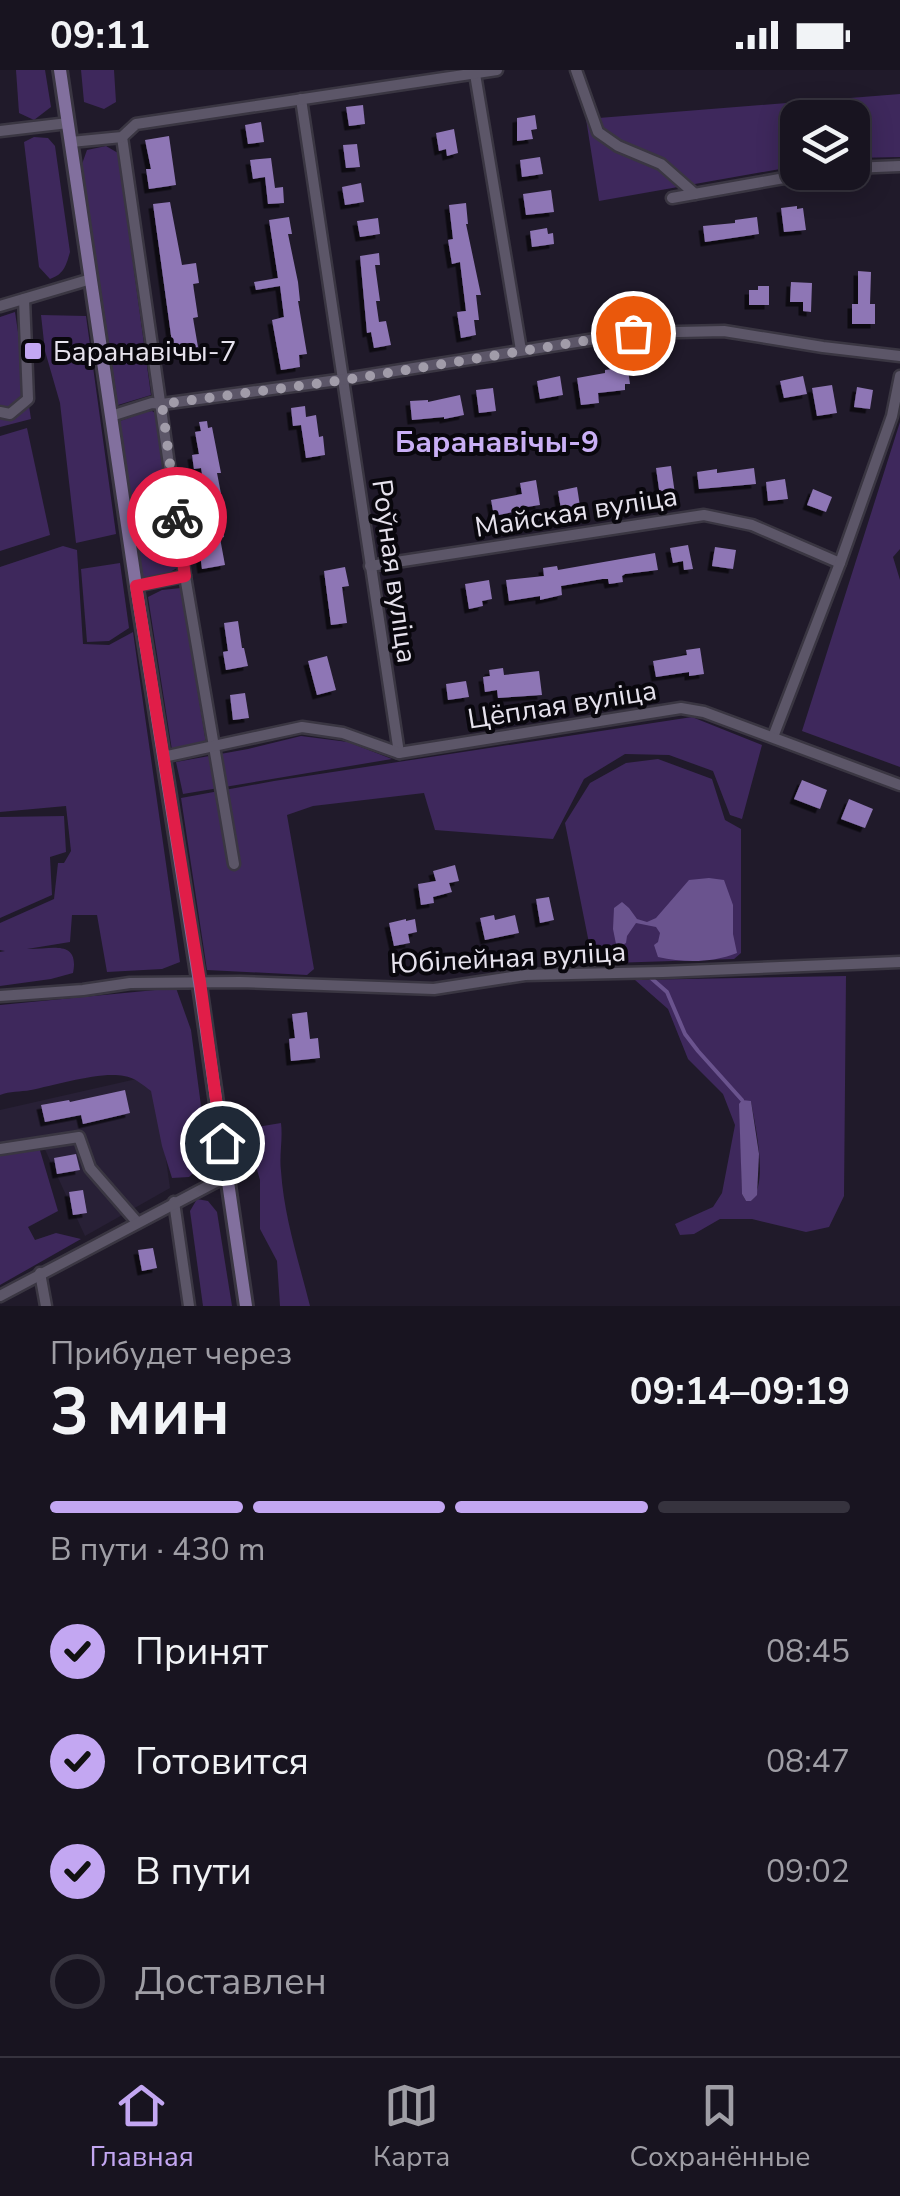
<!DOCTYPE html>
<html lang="ru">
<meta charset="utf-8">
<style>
:root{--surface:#181420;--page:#211d29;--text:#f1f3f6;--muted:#9f9ea5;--line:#36333e;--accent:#c3a7f2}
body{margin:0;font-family:"Nunito Sans",sans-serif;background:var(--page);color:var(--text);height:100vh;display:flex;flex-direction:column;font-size:38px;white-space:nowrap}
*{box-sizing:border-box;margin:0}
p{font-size:32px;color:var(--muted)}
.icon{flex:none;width:55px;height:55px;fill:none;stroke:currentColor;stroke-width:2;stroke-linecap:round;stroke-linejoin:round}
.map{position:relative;height:1236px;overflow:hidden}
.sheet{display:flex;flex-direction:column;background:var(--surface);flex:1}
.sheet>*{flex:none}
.buttons{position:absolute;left:780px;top:30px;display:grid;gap:20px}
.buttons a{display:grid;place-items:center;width:90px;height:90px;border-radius:20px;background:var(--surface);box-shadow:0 5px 25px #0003,0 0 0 2px var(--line);font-size:50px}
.pin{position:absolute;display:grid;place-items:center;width:85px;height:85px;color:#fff;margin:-42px;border:5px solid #fff;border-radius:50%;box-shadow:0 2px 10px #0007}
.courier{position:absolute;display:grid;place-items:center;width:100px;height:100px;margin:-50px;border:8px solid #e11d48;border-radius:50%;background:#fff;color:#222;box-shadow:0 2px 12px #0007}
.headline em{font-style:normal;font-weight:700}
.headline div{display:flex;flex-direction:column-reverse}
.headline{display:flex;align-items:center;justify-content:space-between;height:170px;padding:0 50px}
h1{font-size:65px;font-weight:700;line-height:75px}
.bar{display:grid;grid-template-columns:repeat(4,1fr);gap:15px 10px;align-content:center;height:120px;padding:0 50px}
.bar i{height:12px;border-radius:8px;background:var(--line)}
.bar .on{background:var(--accent)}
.bar p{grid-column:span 4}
ol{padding:0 50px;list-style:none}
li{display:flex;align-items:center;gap:30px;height:110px}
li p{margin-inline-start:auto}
li .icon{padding:10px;border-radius:50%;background:var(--accent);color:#111;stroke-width:4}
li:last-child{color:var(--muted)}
li i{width:55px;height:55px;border:5px solid var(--line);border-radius:50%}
.status{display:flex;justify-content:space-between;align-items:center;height:70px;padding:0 50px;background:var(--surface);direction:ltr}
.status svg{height:28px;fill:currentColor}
.tabs{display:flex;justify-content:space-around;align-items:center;height:140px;border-top:2px solid var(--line);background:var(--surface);font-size:28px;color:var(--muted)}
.tabs a{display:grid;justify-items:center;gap:5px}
.tabs .on{color:var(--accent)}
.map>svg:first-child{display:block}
.built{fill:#282036}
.green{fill:#3e285c;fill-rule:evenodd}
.water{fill:#6a538e}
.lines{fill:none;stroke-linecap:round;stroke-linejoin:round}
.stream{stroke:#6a538e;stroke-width:4}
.building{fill:#8e76b5;filter:url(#shadow)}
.minor-casing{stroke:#3a3642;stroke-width:15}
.major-casing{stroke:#3a3642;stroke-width:18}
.minor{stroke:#5c5668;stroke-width:10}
.major{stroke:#82709e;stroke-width:12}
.done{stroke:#a19ca9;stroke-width:10;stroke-dasharray:0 18}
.route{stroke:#e11d48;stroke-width:12}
.poi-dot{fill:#c3a7f2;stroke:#09070d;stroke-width:4}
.labels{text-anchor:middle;stroke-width:8;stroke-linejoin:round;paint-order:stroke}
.poi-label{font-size:28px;fill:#e6e2ed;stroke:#09070d;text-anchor:start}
.street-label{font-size:28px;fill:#e6e2ed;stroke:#09070d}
.neighbourhood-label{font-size:30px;font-weight:bold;fill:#c9aff5;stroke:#09070d}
</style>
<div class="status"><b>09:11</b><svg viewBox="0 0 49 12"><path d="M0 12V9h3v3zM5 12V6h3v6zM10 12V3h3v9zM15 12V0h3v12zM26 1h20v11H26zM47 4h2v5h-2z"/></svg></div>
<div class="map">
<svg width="900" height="1236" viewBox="0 0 900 1236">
<defs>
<filter id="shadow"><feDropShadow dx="-4.5" dy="4.5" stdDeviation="0" flood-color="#0009"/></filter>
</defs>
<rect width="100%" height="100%" fill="#201a2a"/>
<polygon class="built" points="154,1005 170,1118 85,1166 42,1073 0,1083 0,1040"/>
<g class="green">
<polygon points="16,0 45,0 51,37 34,50 19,43"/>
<polygon points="81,0 114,0 116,32 104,39 84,32"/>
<polygon points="900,24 900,87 853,88 852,48 798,48 797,96 599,131 586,49"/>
<path d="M34,67L48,68L55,76L70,182C66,196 64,204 50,209L39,197L24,72Z"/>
<polygon points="106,76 118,83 151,325 118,335 82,94 87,80"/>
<polygon points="15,242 31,349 0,357 0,247"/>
<polygon points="41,245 86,246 116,464 76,473 60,333 45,281"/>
<polygon points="152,341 158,345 180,496 167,504 140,509 120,351 145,342"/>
<polygon points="900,352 900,479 893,487 900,510 900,697 802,661"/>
<polygon points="27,358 50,465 0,481 0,366"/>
<path d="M63,476L77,480L83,574L109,575L133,562L180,892L162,899L107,902L97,845H72L70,872L27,879C49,880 80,868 73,903L51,909L0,916V882L5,881L0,880V853L54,829L58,793H64L71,781L66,736L0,742V497Z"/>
<polygon points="120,493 129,558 109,571 87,572 81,499"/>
<polygon points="181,518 206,673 172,680 148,527 162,520"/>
<polygon points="692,647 762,675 742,749 730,745 713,701 669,685 625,684 584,709 553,769 435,760 424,723 313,736 287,745 314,899 307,905 207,900 181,728 274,711"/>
<polygon points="301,666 348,672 392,689 183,724 176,692 248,679"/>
<polygon points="658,689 712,709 725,750 741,759 741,883 734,889 611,893 592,888 565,753 590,713 626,693"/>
<polygon points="64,746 66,782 50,787 52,825 0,848 0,747"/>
<path d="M846,906L844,1126L829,1157L806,1162L752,1149H720L694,1164L680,1165L675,1154L713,1137L722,1123L735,1055L723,1024L688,989L668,939L635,910ZM751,1031C755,1056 769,1112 751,1131H746L742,1124L741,1056Z"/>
<path d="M176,918L191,960L208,1089L189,1107L172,1108L162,1076L151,1021C143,1015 134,1007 124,1006C101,1001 55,1015 31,1020C20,1022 10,1021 0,1025V935Z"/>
<path d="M281,1053C283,1070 279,1085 281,1101C284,1147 299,1192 310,1236H280L277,1191L260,1159V1110L249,1073L251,1058Z"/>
<polygon points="39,1077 58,1141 28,1157 35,1170 56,1163 81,1169 0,1215 0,1085"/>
<polygon points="197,1129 208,1131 217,1142 232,1236 203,1236 190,1141"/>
</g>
<g class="water">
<path d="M709,808L724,810L733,835V864L737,883C711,893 685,893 658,887L654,875L658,872L660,863L656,857L636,853L627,866L626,873L621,876L616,874L613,859L614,838L622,832L629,838L637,849L647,852L656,848L689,810Z"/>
<polygon points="742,1030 751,1031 759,1084 757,1125 751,1131 746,1131 742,1124 739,1034"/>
</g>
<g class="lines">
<g class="stream">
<polyline points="621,876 624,886"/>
<polyline points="651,908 667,922 685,964 698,981 742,1030"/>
</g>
</g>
<g class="building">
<polygon points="363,35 365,54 349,56 346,37"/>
<polygon points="535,45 537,59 531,60 533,69 517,71 517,48"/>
<polygon points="261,52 264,72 248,74 245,55"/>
<polygon points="454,59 458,83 447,86 446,79 439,81 436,63"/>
<polygon points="169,66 176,115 149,119 146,99 151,99 145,70"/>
<polygon points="357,74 360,97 346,98 343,75"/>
<polygon points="540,87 543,104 522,107 520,90"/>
<polygon points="271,88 275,118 283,117 284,133 268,134 265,107 253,109 250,90"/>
<polygon points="361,113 364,132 345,135 342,117"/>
<polygon points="551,120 554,142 526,145 523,124"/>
<polygon points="170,132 182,195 196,193 199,213 193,214 198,247 193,248 198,277 173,280 153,134"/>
<polygon points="466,133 468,154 466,154 481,225 476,225 479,250 474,250 476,265 461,268 457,242 466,241 460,192 452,194 448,170 453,169 449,135"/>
<polygon points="797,136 797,139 803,138 806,160 784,162 781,138"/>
<polygon points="289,147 292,164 288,164 298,212 300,231 298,231 307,284 299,285 300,297 281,300 272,250 284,247 280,216 256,220 254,212 278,208 269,150"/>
<polygon points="757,147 759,164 705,172 703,156 735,153 735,150"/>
<polygon points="378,148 380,164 360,167 357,151"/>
<polygon points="547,158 548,164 553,163 554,174 532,177 530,161"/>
<polygon points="379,183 380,195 375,195 380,231 376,231 379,252 386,251 391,275 374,278 371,262 367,263 360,186"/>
<polygon points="858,201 871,202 870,234 875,234 875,254 852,254 852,234 858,234"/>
<polygon points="791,212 812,213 811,242 803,241 803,232 790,232"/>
<polygon points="758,216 769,216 769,235 749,235 749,220 758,220"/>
<polygon points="620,298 620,301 628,300 630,314 625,314 625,320 598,323 599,333 581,335 577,308 605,303 605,300"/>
<polygon points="560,306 563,325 540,329 537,311"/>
<polygon points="803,306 807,324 784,328 780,311"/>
<polygon points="832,315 837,343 817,346 812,318"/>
<polygon points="857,317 873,320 870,339 854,337"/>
<polygon points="493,318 496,341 479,343 476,320"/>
<polygon points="460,325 464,345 444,349 444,347 412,350 410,331 428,330 428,332"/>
<polygon points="305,336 306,347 316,345 319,367 323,366 325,385 306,388 301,355 293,356 291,338"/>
<polygon points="207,351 208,358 212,357 221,403 217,403 223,434 218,435 224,467 220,468 225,495 202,499 200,484 208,483 199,421 205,420 201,398 194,399 192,385 199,384 195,362 201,361 199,352"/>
<polygon points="671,396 675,424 660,426 656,398"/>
<polygon points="754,398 756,414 699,419 697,402 717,399 717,403"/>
<polygon points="785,409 788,429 768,431 766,412"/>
<polygon points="536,410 540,435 513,439 513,442 494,446 491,430 522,424 520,413"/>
<polygon points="577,417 580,436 561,439 558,421"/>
<polygon points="813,419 832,427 826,442 807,435"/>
<polygon points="688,475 693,499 684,500 683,491 673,493 670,478"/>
<polygon points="715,477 736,480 733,499 712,496"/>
<polygon points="655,483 658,500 625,504 622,506 623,512 609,514 608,509 602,509 561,516 562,525 540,530 540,526 509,531 506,510 544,506 543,498 557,496 558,500"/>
<polygon points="345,497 349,516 342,517 347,553 331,555 324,501"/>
<polygon points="489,510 492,529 482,531 483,536 469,539 465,514"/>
<polygon points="238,551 242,578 244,578 248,596 226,600 223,582 228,581 224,553"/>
<polygon points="700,578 704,604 689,606 689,602 656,607 653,591 687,585 686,580"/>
<polygon points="327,586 336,620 317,625 308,591"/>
<polygon points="503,598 504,605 539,601 542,625 498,628 497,620 485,622 483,607 490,606 489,600"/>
<polygon points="466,611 469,627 448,630 446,614"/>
<polygon points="245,623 249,648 233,650 230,625"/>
<polygon points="802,710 827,720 820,739 794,729"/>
<polygon points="849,729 873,739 865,758 841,749"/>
<polygon points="455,795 459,811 449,813 452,822 433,827 434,833 421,835 418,814 436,811 433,801"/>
<polygon points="549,827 554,850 540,853 536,829"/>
<polygon points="494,845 495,850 515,845 519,863 485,870 480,848"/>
<polygon points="406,849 406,851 415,849 417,862 408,864 410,873 394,876 389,853"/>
<polygon points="307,942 310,969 318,968 320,988 291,991 289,969 295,968 292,944"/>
<polygon points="125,1020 130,1043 83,1054 81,1045 45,1052 41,1035 69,1030 70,1032"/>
<polygon points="76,1084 80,1100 57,1104 54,1088"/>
<polygon points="83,1120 87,1143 73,1145 69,1122"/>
<polygon points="153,1178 157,1198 142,1201 138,1180"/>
</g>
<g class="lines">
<defs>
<g id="minor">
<polyline points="576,0 598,62 618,76 661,94 695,124"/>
<polyline points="475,4 521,280"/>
<path d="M301,29C335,247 365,465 399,683"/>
<polyline points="0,61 68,53"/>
<polyline points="122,67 185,506 234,794"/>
<polyline points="71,72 122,67 136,54 497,0"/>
<polyline points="852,98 900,96"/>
<polyline points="672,128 818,102"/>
<polyline points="0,236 91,209"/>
<polyline points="0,342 10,344 28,329 24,229"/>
<polyline points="111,346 152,333 162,334 345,309 633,263 724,261 823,277 900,286"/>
<polyline points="370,496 704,445 752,455 840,493"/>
<polyline points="136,516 185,506"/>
<polyline points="773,667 840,493 892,346 900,306"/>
<polyline points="163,687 302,657 343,663 399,683 681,638 704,642 900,715"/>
<polyline points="0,926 83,920 130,913 240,912 434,919 525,905 663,902 900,892"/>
<polyline points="0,1079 79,1067 90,1098 137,1152"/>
<polyline points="174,1132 189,1236"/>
<polyline points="40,1203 46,1236"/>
<polyline points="0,1226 227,1106"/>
</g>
<polyline id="major" points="60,0 136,516 199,912 246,1236"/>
</defs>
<use href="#minor" class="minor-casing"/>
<use href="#major" class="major-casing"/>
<use href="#minor" class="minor"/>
<use href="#major" class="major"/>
</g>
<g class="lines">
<polyline class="done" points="177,447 162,334 345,310 633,263"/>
<polyline class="route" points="177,447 185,506 136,516 200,912 222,1073"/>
</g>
<rect class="poi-dot" x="23" y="271" width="20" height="20" rx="5"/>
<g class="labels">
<g class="poi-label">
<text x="53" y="291">Баранавічы-7</text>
</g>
<g class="street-label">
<text transform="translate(576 441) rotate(-9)" y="10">Майская вуліца</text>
<text transform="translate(395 501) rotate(82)" y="10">Роўная вуліца</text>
<text transform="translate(562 634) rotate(-9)" y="10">Цёплая вуліца</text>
<text transform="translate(508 887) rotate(-3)" y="10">Юбілейная вуліца</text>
</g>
<g class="neighbourhood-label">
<text x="497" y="382">Баранавічы-9</text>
</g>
</g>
</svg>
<div class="buttons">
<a><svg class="icon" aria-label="layers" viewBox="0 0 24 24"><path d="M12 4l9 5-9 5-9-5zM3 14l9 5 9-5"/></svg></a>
</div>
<div class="pin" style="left:633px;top:263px;background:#ea580c"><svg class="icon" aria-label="bag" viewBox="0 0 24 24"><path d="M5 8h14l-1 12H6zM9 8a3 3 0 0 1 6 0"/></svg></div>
<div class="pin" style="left:222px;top:1073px;background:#1f2937"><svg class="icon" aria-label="home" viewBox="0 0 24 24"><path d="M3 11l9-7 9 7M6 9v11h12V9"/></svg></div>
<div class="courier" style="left:177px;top:447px"><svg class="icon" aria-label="bike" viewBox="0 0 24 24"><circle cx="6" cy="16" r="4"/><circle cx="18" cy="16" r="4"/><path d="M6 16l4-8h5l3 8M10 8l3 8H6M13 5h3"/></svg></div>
</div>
<section class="sheet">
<div class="headline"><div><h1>3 мин</h1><p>Прибудет через</p></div><em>09:14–09:19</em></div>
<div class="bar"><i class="on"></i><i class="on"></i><i class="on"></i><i></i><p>В пути · 430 m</p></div>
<ol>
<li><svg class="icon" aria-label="check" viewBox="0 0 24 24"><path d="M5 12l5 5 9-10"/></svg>Принят<p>08:45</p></li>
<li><svg class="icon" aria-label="check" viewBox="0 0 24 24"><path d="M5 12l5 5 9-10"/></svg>Готовится<p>08:47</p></li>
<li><svg class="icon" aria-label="check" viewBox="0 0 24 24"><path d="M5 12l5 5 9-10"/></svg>В пути<p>09:02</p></li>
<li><i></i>Доставлен</li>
</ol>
</section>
<nav class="tabs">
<a class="on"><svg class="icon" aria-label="home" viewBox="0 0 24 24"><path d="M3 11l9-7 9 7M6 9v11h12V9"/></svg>Главная</a>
<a><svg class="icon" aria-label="map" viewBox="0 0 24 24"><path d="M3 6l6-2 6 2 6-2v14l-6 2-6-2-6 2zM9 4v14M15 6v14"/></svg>Карта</a>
<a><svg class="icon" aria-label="saved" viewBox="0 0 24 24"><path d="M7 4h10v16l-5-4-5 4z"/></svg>Сохранённые</a>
</nav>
